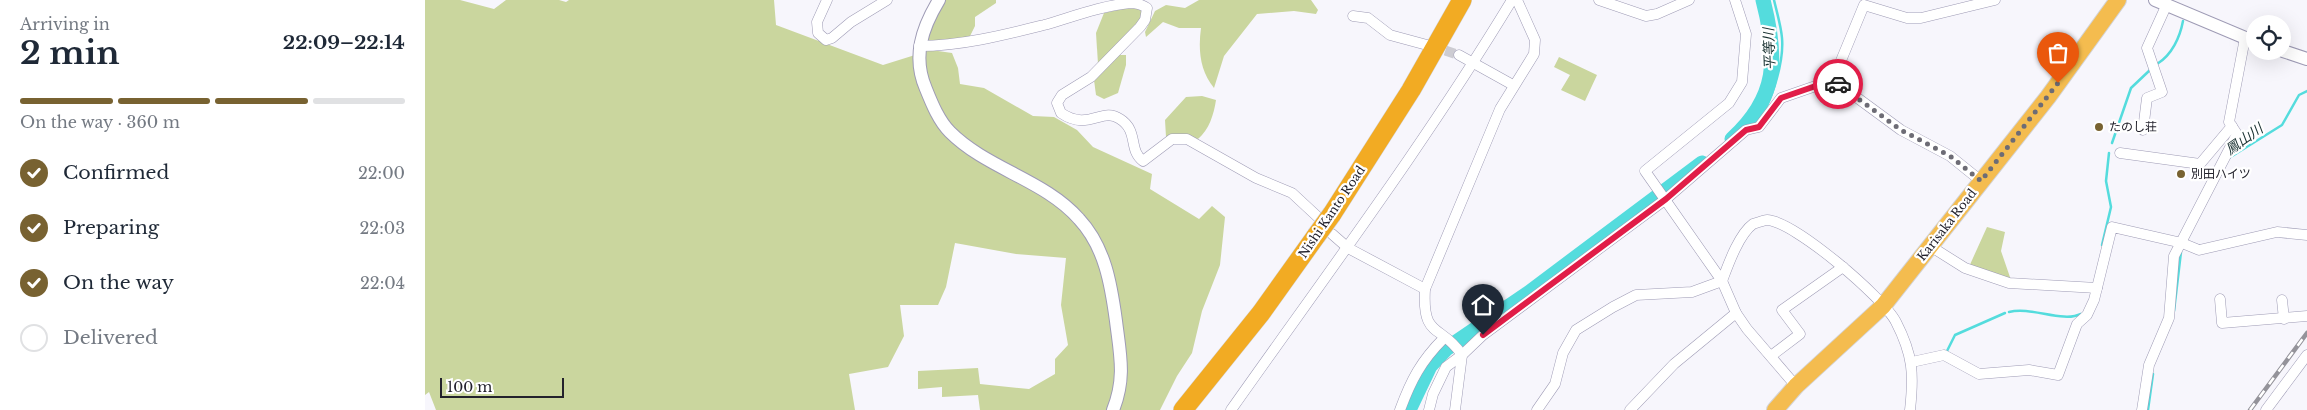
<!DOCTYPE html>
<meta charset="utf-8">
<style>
:root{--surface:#fff;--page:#f6f6f7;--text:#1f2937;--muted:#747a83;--line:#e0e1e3;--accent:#786231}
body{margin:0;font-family:"Libre Baskerville","Noto Sans JP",serif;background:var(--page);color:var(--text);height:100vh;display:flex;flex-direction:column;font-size:19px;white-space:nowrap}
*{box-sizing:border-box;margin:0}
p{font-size:16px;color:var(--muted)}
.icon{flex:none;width:28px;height:28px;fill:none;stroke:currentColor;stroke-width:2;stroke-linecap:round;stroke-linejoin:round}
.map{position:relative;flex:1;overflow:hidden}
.side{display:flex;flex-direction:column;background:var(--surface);width:425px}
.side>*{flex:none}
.tools{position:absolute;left:1821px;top:15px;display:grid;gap:10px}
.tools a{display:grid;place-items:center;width:45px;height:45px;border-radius:50%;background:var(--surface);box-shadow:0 5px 20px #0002;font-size:25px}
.scale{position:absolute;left:15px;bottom:12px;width:124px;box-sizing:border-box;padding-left:5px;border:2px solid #23222c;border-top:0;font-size:14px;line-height:18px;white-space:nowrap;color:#23222c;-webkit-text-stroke:4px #fff;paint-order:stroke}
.pin{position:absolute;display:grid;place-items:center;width:42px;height:42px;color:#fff;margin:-51px -21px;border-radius:50% 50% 50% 0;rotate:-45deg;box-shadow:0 0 5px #0007}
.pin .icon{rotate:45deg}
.courier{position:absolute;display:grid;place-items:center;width:50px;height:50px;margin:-25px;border:4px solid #e11d48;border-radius:50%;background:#fff;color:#222;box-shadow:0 1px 6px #0007}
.overview em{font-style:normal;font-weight:700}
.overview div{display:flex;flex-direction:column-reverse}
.overview{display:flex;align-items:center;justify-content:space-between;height:85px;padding:0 20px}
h1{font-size:32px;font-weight:700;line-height:38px}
.bar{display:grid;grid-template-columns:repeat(4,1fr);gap:8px 5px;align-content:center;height:60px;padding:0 20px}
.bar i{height:6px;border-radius:4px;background:var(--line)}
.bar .active{background:var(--accent)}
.bar p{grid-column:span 4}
ol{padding:0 20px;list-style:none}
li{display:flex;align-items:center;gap:15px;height:55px}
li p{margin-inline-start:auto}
li .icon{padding:5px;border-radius:50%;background:var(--accent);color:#fff;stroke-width:4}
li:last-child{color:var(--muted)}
li i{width:28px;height:28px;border:2px solid var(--line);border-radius:50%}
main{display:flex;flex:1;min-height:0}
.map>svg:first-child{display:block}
.green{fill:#cad69e}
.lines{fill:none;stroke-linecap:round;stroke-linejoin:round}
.stream{stroke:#54dcdd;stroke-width:2.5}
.river{stroke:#54dcdd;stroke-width:15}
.minor-tunnel{stroke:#cdccd2;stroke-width:10;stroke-dasharray:10 5;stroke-linecap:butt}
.minor-casing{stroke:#9e9bb5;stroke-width:11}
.tertiary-casing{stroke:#9e9bb5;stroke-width:14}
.trunk-casing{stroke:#d3d3d5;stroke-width:18}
.motorway-casing{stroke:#d3d3d5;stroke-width:20}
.minor{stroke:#fff;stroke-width:10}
.tertiary{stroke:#fff;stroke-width:12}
.trunk{stroke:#f4bc4f;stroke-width:16}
.motorway{stroke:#f2ab23;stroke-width:19}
.rail-casing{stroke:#94939a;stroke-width:4.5}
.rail{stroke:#fff;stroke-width:2.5;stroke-dasharray:8;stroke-linecap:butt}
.motorway-bridge-casing{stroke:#d3d3d5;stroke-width:20;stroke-linecap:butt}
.motorway-bridge{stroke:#f2ab23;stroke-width:19}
.done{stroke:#6d6c75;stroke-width:5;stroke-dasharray:0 9}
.route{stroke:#e11d48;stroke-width:6}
.poi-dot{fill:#786231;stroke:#fff;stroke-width:2}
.labels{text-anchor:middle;stroke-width:4.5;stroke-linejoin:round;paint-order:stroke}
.poi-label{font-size:12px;fill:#23222c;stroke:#fff;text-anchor:start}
.street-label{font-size:12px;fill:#23222c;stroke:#fff}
.water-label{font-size:14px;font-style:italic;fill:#162e2e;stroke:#fff}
</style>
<main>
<section class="side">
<div class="overview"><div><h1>2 min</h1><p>Arriving in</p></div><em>22:09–22:14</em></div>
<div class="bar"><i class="active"></i><i class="active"></i><i class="active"></i><i></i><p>On the way · 360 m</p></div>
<ol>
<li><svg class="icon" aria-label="check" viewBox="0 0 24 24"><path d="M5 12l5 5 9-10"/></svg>Confirmed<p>22:00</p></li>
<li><svg class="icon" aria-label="check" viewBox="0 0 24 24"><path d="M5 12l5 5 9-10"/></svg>Preparing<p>22:03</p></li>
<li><svg class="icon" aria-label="check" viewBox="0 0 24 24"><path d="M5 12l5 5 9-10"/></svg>On the way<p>22:04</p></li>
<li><i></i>Delivered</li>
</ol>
</section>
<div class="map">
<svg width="1882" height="410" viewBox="0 0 1882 410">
<rect width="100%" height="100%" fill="#f7f6fc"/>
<g class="green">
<polygon points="0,0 35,0 69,9 81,0 134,0 141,2 144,0 349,0 351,25 458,65 506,50 527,53 533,68 535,84 559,88 608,116 629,117 652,130 668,147 727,174 725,189 774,219 787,206 800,217 795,265 777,311 767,353 752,376 735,410 555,410 553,395 517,397 517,387 493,389 493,371 553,368 555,384 604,389 630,374 630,359 643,345 636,305 641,258 591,254 530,243 521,287 513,305 475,305 479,336 463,367 424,374 430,410 11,410 4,392 0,395"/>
<polygon points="520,0 571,0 571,3 550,17 550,26 544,38 524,43 501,41 506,23"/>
<path d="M774,0H886L893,10L891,14L869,11L832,14L799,56L789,88C775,71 773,50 776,28H754L738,22L721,37L720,32L730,11L741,5L760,8Z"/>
<polygon points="706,7 715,9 717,13 714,21 673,64 671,33 679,13"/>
<polygon points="694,55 701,55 701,65 693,93 679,99 671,95 669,80"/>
<polygon points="1134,57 1172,75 1160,101 1136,90 1145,75 1129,67"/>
<path d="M777,96L791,100C789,114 784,130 773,139L757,134L741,137L740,120L761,97Z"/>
<polygon points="1562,227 1580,232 1576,251 1587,283 1543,269"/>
</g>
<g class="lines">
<g class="stream">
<path d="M1732,64C1747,55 1755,37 1758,21"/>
<path d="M1327,124C1346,113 1359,60 1357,38C1356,26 1352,13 1349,0"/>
<polyline points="1687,143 1706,88 1725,70"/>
<polyline points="1804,158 1857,125 1874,95 1882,91"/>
<polyline points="1677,245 1686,207 1681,181 1684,153"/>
<polyline points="1749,311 1756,252"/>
<path d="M1584,312C1606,306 1637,323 1656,314"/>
<polyline points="1522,351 1530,335 1580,313"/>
<polyline points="1723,410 1728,374"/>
</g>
<g class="river">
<path d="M1307,139C1353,97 1353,58 1338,0"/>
<polyline points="984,410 1005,366 1021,349 1102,294 1277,163"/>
</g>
<polyline class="minor-tunnel" points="1006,46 1034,55"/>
<defs>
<g id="minor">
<polyline points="402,0 392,22 393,33 401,40 407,38 426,22 462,0"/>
<polyline points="1174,0 1221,16 1232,14 1264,0"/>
<polyline points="1310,0 1321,34 1317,82 1304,103 1220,171 1297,281 1311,313 1322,329 1371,386"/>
<polyline points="928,16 943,18 965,35 1002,45"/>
<path d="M494,46C536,46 579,35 619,25C647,17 675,6 705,3C712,3 716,4 722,8L720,20L715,27L666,77L637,95L632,103L636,113C664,132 677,106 695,119C714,131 703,150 718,161L747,139H762L831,178L867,193L895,219"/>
<polyline points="1034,55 1088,85"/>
<polyline points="1408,80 1476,130 1525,156 1556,181"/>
<polyline points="1718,130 1722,98 1737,92 1722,48 1742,4"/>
<polyline points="1695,153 1775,164 1807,126"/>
<polyline points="907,234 923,248 1000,289"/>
<polyline points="1505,246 1540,268 1584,283 1672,288"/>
<polyline points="1795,299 1797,323 1882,316"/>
<polyline points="1857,300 1859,319"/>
<polyline points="1346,356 1375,334 1357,310 1418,267"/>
<polyline points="1487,362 1519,355 1554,374 1604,370 1633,375 1652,324 1662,315 1669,300 1687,227 1757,243 1774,250 1852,232 1882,235"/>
<path d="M806,410C902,274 1001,142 1087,0"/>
<path d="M975,410C986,380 996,361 1019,338"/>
<polyline points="1004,410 1008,394 1021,367 1037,355 1058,335 1241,199 1321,130 1334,127 1356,98 1408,80 1439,5 1482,18 1496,18 1570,0"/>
<path d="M1030,410L1037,355C1016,323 997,340 1000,289L1075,109L1109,54L1110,40L1092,0"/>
<path d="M1112,410L1130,384L1138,353L1151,330L1188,307L1211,295L1267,292L1297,281C1303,265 1314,234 1328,224C1331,223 1340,220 1342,220C1369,221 1459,298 1471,322C1488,355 1489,374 1485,410"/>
<polyline points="1205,410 1249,364 1311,313"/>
<polyline points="1717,410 1724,365 1744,318 1749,256 1812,134 1804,122 1820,38"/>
<polyline points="1841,410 1882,355"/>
</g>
<g id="tertiary">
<path d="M514,0C497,28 487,57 501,89C507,104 514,121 525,132C562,169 620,180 654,219C680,247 686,284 691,321C695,354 701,378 688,410"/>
<polyline points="1730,0 1830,42"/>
<polyline points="1858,51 1882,59"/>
</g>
<polyline id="trunk" points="1350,410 1371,386 1458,306 1623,97 1693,0"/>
<g id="motorway">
<polyline points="907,214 986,90 1037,0"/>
<polyline points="758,410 836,313 891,236"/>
</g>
</defs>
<use href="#minor" class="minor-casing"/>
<use href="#tertiary" class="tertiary-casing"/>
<use href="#trunk" class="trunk-casing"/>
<use href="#motorway" class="motorway-casing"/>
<use href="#minor" class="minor"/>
<use href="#tertiary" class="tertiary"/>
<use href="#trunk" class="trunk"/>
<use href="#motorway" class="motorway"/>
<defs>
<polyline id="rail" points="1825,410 1882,333"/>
</defs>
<use href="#rail" class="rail-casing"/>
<use href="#rail" class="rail"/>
<defs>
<polyline id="motorway-bridge" points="891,236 907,214"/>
</defs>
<use href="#motorway-bridge" class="motorway-bridge-casing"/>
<use href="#motorway-bridge" class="motorway-bridge"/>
</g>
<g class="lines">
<polyline class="done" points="1413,84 1476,130 1525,156 1556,181 1633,83"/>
<polyline class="route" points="1058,335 1241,199 1321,130 1334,127 1356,98 1408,80 1413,84"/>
</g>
<g class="poi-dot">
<circle cx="1674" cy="127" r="5"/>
<circle cx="1756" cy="174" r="5"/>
</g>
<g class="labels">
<g class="poi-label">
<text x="1684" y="131">たのし荘</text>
<text x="1766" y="178">別田ハイツ</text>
</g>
<g class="street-label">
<text transform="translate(907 212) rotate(-56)" y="4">Nishi Kanto Road</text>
<text transform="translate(1522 225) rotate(-52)" y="4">Karisaka Road</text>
</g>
<g class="water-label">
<text transform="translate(1344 49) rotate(-92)" y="5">平等川</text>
<text transform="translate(1819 139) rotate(-35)" y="5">鳳山川</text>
</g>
</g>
</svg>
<div class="tools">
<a><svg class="icon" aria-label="locate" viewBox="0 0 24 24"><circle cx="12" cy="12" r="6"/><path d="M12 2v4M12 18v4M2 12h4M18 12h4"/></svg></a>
</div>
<div class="scale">100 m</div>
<div class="pin" style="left:1633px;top:83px;background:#ea580c"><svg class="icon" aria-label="bag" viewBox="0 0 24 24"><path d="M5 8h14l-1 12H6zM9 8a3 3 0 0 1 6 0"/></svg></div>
<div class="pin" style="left:1058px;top:335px;background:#1f2937"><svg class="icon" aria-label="home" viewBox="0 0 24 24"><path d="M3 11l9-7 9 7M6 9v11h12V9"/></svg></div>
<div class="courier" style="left:1413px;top:84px"><svg class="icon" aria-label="car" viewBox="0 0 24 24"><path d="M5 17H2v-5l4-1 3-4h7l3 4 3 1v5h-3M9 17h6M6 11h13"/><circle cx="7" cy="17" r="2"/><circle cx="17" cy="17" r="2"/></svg></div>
</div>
</main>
